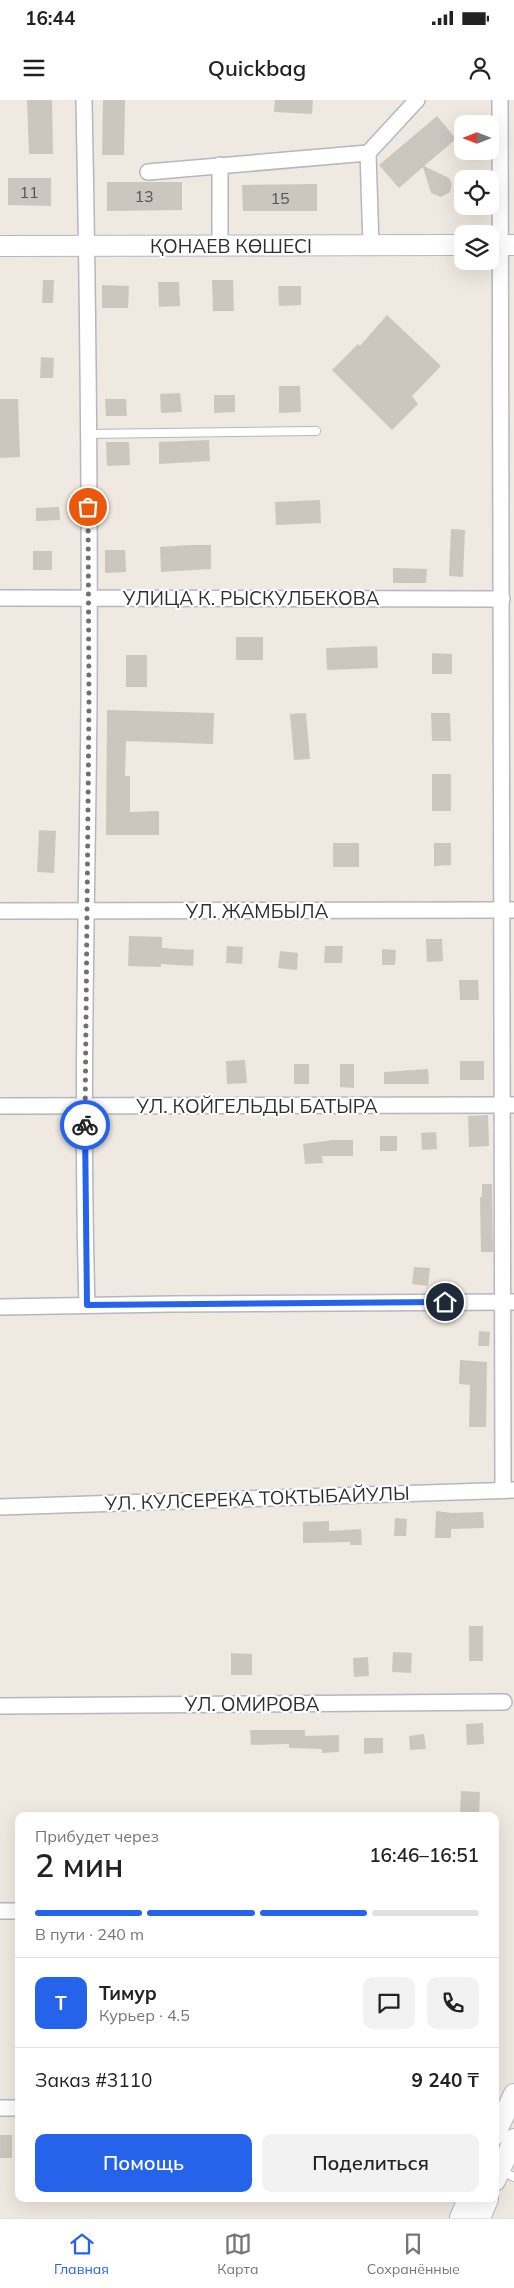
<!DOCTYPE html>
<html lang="ru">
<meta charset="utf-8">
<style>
:root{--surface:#fff;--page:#f2f2f2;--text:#222;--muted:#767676;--line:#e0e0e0;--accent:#2563eb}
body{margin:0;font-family:Mulish,sans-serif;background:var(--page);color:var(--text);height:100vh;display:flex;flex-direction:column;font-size:19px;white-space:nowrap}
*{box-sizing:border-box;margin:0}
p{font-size:16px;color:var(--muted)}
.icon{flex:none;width:28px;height:28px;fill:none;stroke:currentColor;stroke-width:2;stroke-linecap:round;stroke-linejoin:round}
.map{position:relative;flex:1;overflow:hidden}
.side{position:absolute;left:15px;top:1712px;width:484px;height:390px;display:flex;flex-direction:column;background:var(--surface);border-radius:10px;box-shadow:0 5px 20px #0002}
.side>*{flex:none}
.needle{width:32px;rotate:270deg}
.buttons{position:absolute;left:454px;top:15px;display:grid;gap:10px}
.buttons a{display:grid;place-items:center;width:45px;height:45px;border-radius:10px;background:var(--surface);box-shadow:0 5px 20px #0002;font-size:25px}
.pin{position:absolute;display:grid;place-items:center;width:42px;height:42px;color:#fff;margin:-21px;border:2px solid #fff;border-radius:50%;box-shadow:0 1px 5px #0007}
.courier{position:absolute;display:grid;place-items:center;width:50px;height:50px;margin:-25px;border:4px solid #2563eb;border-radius:50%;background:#fff;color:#222;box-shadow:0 1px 6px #0007}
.overview em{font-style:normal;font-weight:600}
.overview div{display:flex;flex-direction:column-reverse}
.overview{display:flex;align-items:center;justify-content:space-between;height:85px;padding:0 20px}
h1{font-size:32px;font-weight:600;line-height:38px}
.bar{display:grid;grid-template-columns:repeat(4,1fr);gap:8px 5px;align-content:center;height:60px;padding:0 20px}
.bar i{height:6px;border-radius:4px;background:var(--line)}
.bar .active{background:var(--accent)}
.bar p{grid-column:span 4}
.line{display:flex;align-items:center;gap:12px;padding:0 20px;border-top:1px solid var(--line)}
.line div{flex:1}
.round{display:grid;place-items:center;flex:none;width:52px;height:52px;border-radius:10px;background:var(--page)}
.action{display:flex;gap:10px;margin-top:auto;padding:10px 20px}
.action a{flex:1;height:58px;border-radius:10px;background:var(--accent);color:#fff;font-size:20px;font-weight:600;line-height:58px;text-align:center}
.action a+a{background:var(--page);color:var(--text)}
.status{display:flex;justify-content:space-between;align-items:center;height:35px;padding:0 25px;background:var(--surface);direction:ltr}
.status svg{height:14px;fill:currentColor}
header{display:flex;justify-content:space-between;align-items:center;height:65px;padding:0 20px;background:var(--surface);font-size:22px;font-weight:600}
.tab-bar{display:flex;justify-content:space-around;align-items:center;height:70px;border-top:1px solid var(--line);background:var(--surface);font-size:14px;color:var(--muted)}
.tab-bar a{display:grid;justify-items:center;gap:2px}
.tab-bar .active{color:var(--accent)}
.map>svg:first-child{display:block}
.building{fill:#cbc7bf}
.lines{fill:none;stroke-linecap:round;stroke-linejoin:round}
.lane-casing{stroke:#b4b7c1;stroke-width:10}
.street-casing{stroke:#b4b7c1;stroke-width:18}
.secondary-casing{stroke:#b4b7c1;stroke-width:22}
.lane{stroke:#fff;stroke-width:8}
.street{stroke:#fff;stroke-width:15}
.secondary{stroke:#fff;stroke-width:20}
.done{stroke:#726f6d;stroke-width:5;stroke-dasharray:0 9}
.route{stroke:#2563eb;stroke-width:6}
.labels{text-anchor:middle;stroke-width:4.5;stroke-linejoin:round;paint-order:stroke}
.number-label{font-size:16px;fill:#555452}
.street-label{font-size:19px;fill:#2e2e2e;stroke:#fff}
</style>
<div class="status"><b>16:44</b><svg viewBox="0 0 49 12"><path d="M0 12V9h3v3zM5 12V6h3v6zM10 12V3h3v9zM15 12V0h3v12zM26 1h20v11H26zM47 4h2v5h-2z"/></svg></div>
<header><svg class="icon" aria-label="menu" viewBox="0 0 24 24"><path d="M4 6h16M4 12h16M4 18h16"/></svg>Quickbag<svg class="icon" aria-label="person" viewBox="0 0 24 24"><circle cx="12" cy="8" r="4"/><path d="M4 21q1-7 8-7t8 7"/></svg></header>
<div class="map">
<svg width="514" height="2118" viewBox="0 0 514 2118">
<rect width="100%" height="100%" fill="#efe9e1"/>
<g class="building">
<polygon points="27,0 52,0 53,54 29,54"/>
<polygon points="103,0 125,0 124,55 102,55"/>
<polygon points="275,0 313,0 312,14 274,12"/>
<polygon points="437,16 456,39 424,66 449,78 452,84 450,92 441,97 431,93 423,67 399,88 379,65"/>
<polygon points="8,78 51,78 51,106 8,105"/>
<polygon points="107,82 182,82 182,110 107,111"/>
<polygon points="317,84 317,111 243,111 242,85"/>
<polygon points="43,180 54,180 53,203 42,203"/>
<polygon points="212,180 233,180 234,211 213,211"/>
<polygon points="158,182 179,182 180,206 159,207"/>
<polygon points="102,185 129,186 128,208 102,208"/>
<polygon points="278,186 301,186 301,205 279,206"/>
<polygon points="387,215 441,266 412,296 418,304 392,330 332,270 358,244 360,246"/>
<polygon points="41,257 54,258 53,278 40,278"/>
<polygon points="279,286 300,286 301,312 279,313"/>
<polygon points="180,293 182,312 161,313 160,294"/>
<polygon points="214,295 235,295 235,312 214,313"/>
<polygon points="0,299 18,299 20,357 0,358"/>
<polygon points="105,299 126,299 127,316 106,316"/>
<polygon points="209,340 210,361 159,364 159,342"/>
<polygon points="106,342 129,342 130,365 107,366"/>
<polygon points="320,400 321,423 276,425 275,402"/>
<polygon points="59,407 60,420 36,421 36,408"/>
<polygon points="451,429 465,430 463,477 449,476"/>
<polygon points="191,445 211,445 211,469 161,472 160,447"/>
<polygon points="105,450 125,450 126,472 105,473"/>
<rect x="33" y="451" width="19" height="19"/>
<polygon points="393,468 427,469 426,483 393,483"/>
<rect x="236" y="537" width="27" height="23"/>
<polygon points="377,546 378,568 327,570 326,548"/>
<polygon points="432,553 452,554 452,574 432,574"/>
<rect x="126" y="555" width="21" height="32"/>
<polygon points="107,610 214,613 213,644 126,641 125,676 130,676 130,712 159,711 159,735 106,735"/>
<polygon points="306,613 310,659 294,660 290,614"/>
<polygon points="431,613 450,613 451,641 432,641"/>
<rect x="432" y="674" width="19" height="37"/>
<polygon points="39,730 56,731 54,773 37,772"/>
<rect x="333" y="743" width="26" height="24"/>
<polygon points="434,743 451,743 451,765 434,766"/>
<polygon points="129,836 162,837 162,848 194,850 193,866 161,864 161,867 128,866"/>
<polygon points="426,839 442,839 443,861 427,862"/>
<polygon points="227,846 243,847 242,864 226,863"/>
<polygon points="325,846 343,846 342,863 324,863"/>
<polygon points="382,849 396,850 395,865 382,865"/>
<polygon points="280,851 298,853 297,870 278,868"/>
<polygon points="459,880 478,880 479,900 460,900"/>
<polygon points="245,960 247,983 227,984 226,961"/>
<rect x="460" y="961" width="24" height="19"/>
<rect x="294" y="964" width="15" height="20"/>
<polygon points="340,964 354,964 354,988 340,987"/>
<polygon points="428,969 429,984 384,984 384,972"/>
<polygon points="488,1015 489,1046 469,1047 468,1016"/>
<polygon points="436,1032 437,1049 422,1050 421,1033"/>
<rect x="380" y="1036" width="17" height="15"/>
<polygon points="333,1040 353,1040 353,1056 322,1056 323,1063 305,1064 303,1044"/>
<polygon points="482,1084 492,1084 493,1152 481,1152 480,1097 482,1097"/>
<polygon points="414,1167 430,1168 428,1186 412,1184"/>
<polygon points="479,1231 490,1232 489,1246 478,1246"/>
<polygon points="460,1260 487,1262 486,1327 469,1327 470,1285 459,1284"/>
<polygon points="436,1411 452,1413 483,1412 484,1428 451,1429 451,1438 435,1438"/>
<polygon points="395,1418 407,1419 406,1436 394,1436"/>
<polygon points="329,1421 329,1431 361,1429 362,1445 350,1445 350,1442 303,1443 303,1422"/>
<rect x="469" y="1526" width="14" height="35"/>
<polygon points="393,1552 412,1553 411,1573 392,1572"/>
<polygon points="231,1553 252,1554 252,1575 231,1575"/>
<polygon points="368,1557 369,1576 354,1577 353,1558"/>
<polygon points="483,1623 484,1644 467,1645 466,1624"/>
<polygon points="250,1630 305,1630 305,1636 339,1635 339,1652 322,1653 322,1649 289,1648 289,1644 251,1645"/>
<polygon points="424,1634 426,1649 410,1650 409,1636"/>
<polygon points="364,1638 383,1638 383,1653 364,1654"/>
<polygon points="461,1691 480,1692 479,1714 460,1713"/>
<rect x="0" y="2035" width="12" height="23"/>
</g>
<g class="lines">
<defs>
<g id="lane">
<polyline points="88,334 316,331"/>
<polyline points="501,2071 514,2077"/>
</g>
<g id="street">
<path d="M84,0C88,202 90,404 89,606C87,805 81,1006 87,1205"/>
<polyline points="500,0 503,1389"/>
<polyline points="148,72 368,53"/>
<polyline points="220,146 220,65"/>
<polyline points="371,146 368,53 417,0"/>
<polyline points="0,498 502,499"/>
<polyline points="0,811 514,810"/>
<polyline points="0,1006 514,1005"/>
<polyline points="0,1207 171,1204 514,1202"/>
<polyline points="0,1407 514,1390"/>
<polyline points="0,1606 504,1602"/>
<polyline points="0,1811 19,1811"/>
<polyline points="0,2008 19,2008"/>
</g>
<g id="secondary">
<polyline points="490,145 514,145"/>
<polyline points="0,146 462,145"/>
<polyline points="495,2035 514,1994"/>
<polyline points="495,2081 514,2039"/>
<polyline points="460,2118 468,2099"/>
<polyline points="480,2118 488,2099"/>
</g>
</defs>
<use href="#lane" class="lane-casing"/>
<use href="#street" class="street-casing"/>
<use href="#secondary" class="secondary-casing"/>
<use href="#lane" class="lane"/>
<use href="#street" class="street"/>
<use href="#secondary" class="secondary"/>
</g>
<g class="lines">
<polyline class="done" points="85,1025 89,603 88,407"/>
<polyline class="route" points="85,1025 87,1205 445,1202"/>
</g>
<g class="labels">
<g class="number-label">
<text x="29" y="98">11</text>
<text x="144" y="102">13</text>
<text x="280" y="104">15</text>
</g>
<g class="street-label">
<text x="231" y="153">ҚОНАЕВ КӨШЕСІ</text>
<text x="251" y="505">УЛИЦА К. РЫСКУЛБЕКОВА</text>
<text x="257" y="818">УЛ. ЖАМБЫЛА</text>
<text x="257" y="1013">УЛ. КОЙГЕЛЬДЫ БАТЫРА</text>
<text transform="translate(257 1398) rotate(-2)" y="7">УЛ. КУЛСЕРЕКА ТОКТЫБАЙУЛЫ</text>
<text x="252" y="1611">УЛ. ОМИРОВА</text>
</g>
</g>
</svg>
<div class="buttons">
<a><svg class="needle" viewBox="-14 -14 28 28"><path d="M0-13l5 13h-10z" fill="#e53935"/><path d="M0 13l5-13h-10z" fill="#767676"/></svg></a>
<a><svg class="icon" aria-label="locate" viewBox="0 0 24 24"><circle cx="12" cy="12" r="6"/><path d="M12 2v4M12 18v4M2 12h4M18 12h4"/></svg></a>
<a><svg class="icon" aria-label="layers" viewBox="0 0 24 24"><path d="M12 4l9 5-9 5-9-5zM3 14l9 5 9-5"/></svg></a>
</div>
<div class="pin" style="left:88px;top:407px;background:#ea580c"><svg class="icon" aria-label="bag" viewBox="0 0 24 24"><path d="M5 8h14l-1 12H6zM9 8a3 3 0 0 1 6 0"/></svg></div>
<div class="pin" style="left:445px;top:1202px;background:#1f2937"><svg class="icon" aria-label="home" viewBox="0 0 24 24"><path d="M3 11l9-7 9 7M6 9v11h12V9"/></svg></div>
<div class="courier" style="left:85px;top:1025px"><svg class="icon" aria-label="bike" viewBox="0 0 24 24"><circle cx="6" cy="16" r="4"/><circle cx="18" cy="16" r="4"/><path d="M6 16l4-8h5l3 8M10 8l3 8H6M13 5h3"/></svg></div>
<section class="side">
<div class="overview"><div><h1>2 мин</h1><p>Прибудет через</p></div><em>16:46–16:51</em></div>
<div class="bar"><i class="active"></i><i class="active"></i><i class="active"></i><i></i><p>В пути · 240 m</p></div>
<div class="line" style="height:90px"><b class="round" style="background:var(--accent);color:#fff">Т</b><div><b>Тимур</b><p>Курьер · 4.5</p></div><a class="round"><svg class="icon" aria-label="chat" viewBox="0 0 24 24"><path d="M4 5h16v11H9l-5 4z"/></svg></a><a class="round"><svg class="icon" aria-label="phone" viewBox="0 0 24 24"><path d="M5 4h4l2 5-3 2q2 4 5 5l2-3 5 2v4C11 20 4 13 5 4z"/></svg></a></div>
<div class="line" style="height:65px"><div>Заказ #3110</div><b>9 240 ₸</b></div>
<div class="action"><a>Помощь</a><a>Поделиться</a></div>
</section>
</div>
<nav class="tab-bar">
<a class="active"><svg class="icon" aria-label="home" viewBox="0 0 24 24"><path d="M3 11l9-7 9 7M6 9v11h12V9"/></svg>Главная</a>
<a><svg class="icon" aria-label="map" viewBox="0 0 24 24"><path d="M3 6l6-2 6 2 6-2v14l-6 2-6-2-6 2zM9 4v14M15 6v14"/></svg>Карта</a>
<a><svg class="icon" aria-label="saved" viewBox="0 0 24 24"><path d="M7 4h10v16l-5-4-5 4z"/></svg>Сохранённые</a>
</nav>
